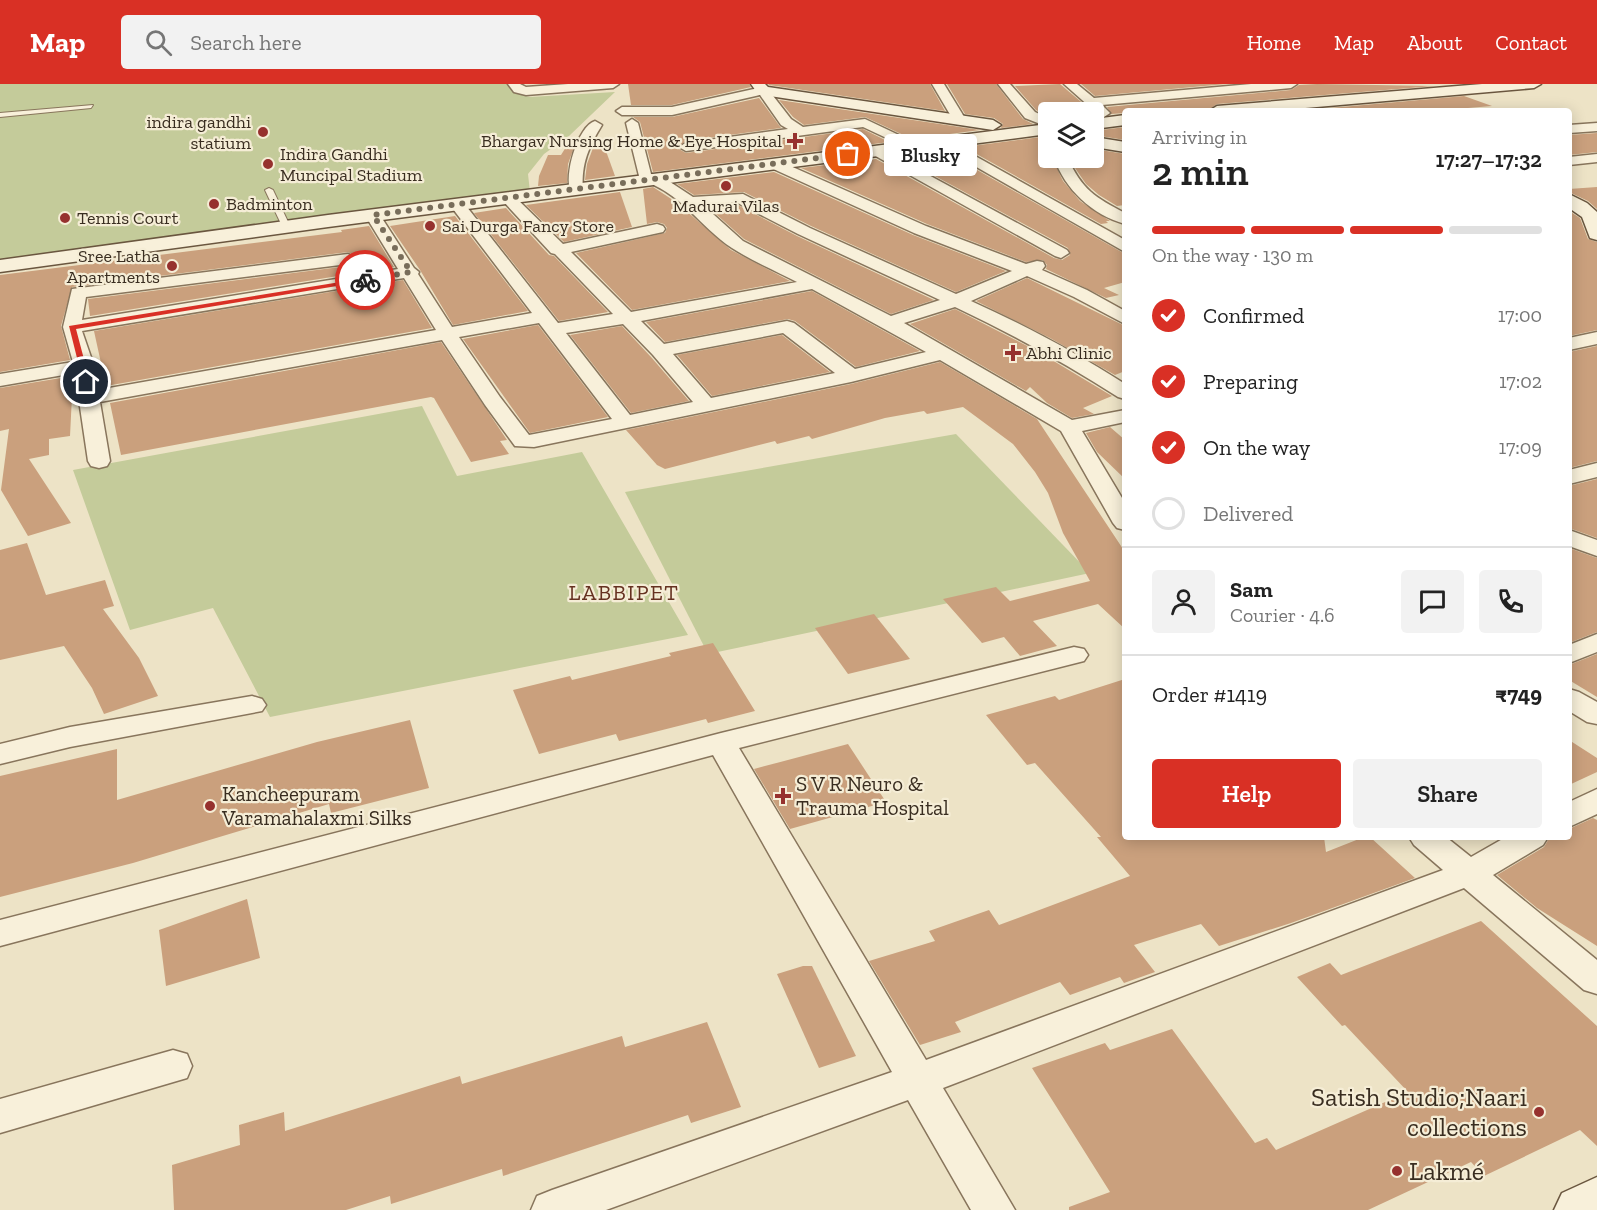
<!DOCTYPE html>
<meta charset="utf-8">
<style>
:root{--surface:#fff;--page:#f2f2f2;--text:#222;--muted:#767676;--line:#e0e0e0;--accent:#d93025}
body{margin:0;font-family:"Zilla Slab",serif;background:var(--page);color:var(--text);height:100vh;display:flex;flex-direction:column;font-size:22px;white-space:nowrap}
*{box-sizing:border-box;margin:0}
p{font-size:20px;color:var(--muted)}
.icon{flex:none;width:33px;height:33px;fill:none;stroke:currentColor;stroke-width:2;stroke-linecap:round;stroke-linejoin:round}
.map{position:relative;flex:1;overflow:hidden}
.drawer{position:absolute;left:1122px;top:24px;width:450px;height:732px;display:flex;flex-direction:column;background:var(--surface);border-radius:6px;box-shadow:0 3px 15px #0003}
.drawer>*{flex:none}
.controls{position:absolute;left:1038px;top:18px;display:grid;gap:12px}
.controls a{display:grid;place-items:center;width:66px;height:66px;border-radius:6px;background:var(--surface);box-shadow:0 3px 15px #0003;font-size:30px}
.pin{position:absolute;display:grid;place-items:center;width:51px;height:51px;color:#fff;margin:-26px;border:3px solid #fff;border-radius:50%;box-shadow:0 2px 6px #0007}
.courier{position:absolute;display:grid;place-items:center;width:60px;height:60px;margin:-30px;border:4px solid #d93025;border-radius:50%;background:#fff;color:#222;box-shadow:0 2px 8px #0007}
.bubble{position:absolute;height:42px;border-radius:6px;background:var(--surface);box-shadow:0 3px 15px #0003;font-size:20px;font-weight:600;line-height:42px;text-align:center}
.headline em{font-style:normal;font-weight:600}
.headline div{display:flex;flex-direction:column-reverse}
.headline{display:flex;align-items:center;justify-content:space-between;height:102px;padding:0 30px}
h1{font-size:39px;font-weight:600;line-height:45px}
.bar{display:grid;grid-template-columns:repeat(4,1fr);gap:9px 6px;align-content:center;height:72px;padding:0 30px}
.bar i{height:8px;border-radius:4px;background:var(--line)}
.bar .active{background:var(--accent)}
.bar p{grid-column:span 4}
.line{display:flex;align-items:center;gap:15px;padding:0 30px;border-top:2px solid var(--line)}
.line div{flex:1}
.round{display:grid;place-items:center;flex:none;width:63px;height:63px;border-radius:6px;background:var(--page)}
ol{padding:0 30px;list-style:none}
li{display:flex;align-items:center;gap:18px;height:66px}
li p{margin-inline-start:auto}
li .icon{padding:6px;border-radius:50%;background:var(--accent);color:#fff;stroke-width:4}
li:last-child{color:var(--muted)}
li i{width:33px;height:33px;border:3px solid var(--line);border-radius:50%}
.button{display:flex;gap:12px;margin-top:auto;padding:12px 30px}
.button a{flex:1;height:69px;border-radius:6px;background:var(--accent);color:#fff;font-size:24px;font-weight:600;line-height:69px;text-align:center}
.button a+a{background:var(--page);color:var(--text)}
header{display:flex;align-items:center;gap:36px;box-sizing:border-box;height:84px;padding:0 30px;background:var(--accent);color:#fff}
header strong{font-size:28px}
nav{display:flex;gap:33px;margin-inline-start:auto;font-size:21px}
.search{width:420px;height:54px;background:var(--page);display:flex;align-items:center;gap:15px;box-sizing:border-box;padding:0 21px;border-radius:6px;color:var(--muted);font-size:22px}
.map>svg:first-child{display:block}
.green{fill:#c4cb9a}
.building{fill:#caa07d}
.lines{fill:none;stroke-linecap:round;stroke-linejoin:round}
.lane-casing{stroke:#88755c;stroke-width:2}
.street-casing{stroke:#88755c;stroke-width:3}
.secondary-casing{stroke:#6a563f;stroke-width:3}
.lane{fill:#f8f0da;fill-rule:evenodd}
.street{fill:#f8f0da;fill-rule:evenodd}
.secondary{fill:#f8f0da;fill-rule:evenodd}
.route{fill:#d93025}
.done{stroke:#786d5a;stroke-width:6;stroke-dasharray:0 10.8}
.poi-dot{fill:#96312e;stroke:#f5edd6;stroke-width:2}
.labels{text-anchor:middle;stroke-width:4.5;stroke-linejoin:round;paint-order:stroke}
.far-poi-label{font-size:18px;fill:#392d20;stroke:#f5edd6;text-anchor:start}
.poi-label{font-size:21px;fill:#392d20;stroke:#f5edd6;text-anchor:start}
.neighbourhood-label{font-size:22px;letter-spacing:1.5px;fill:#653120;stroke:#f5edd6}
.near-poi-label{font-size:26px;fill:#392d20;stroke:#f5edd6;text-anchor:end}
</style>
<header>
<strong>Map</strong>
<div class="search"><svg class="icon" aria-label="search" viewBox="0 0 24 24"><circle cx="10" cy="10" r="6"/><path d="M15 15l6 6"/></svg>Search here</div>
<nav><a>Home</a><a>Map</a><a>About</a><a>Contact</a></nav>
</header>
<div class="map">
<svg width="1597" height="1126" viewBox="0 0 1597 1126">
<rect width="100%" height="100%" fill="#ede3c6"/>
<g class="green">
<polygon points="0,0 512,0 522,11 530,13 615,8 569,52 544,70 528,90 530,108 0,176"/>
<polygon points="422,322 457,392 582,368 688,551 270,633 213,524 130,546 73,386"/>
<polygon points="956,350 1090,489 708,570 625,408"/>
</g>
<g class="building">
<polygon points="628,0 749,0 751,3 672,21 631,21"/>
<polygon points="768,0 930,0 945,27 769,1"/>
<polygon points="947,0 996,0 1023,35 1033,40 1001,44 1003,40 994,34 965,30"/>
<polygon points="1060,0 1093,28 1048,28 1048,32 1036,26 1015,2"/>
<polygon points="1081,0 1226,0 1095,12"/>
<polygon points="1317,0 1434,2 1217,20 1207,27 1125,27 1125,29 1111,30 1107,23 1291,6 1299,1"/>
<polygon points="1464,12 1492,22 1432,27 1297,27"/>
<polygon points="759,14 781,44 686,57 677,64 686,69 863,45 889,58 653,88 640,38 633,33 672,33"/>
<polygon points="779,16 980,46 912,55 865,33 804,41 793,33"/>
<polygon points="1125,43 1125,56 1094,51 1094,47"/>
<polygon points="1597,49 1597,68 1569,71 1569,51"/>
<polygon points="1048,52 1048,74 1052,74 1063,97 1080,117 1110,137 1106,137 1108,139 1101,140 964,63"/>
<polygon points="571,55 577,55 568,80 567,99 538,102 539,92 548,71 561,71"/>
<polygon points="596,56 602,56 615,92 585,96 587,80"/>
<polygon points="1094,65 1125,70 1125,121 1117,122 1099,111 1086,100 1075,84 1070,74 1094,74"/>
<polygon points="942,66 1125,170 1125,198 1104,204 1119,211 1106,214 1046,185 1047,181 1043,176 1026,178 927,140 801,84 876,75 1054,174 1062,176 1070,171 1068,164 898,72"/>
<polygon points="774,88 913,151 1006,187 956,208 811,142 744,108 694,111 677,100"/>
<polygon points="653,103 676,118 731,166 790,197 632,226 576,169 665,149 667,144 664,140 657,138 647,140 643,105"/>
<polygon points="1597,103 1597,125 1588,117 1569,108 1569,105"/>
<polygon points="620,108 632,143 564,158 526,121"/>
<polygon points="736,120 797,152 934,216 891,230 744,155 708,123"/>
<polygon points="506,124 549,171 554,172 608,228 559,237 474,129"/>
<polygon points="1569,127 1580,134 1588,155 1597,158 1597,246 1569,252"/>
<polygon points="455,132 528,227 453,241 420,186 390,142"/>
<polygon points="369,142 394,183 90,232 88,215 348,182 358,174 348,168 72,203 61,242 70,276 0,288 0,191 342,148 341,146"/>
<polygon points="1027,194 1125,242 1125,287 1115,291 1050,254 976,217"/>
<polygon points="403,196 432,244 106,302 94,247"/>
<polygon points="812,207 920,267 856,283 795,237 788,235 665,258 646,238"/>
<polygon points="955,225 1037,267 1112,312 1083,324 1094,330 1072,334 1047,319 1030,303 1026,307 910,240"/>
<polygon points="538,241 608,333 530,349 463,255"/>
<polygon points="622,242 651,273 689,317 631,329 570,251"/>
<polygon points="782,251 830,288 712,312 677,271"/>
<polygon points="441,258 507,356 500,357 509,370 471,378 434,314 431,313 121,371 110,319"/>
<polygon points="1597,262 1597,377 1569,384 1569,268"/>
<polygon points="940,278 1037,335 1125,468 1125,545 1098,520 1033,537 1057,562 1020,572 1004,553 982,559 943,515 996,503 1010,517 1090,497 1063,449 1048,409 1035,388 1013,360 963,323 927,330 924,327 885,334 812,355 809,352 777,360 775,357 665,385 657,381 626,346 851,300"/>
<polygon points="73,292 70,352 49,355 49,371 29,375 71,439 28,452 1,406 9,345 0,347 0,304"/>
<polygon points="1110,343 1125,356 1125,395 1097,368 1086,349"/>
<polygon points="1597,395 1597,454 1569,444 1569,402"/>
<polygon points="27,459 46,511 105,496 114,522 103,525 139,574 158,612 104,630 92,604 64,562 0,576 0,466"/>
<polygon points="1569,464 1597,474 1597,548 1569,559"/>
<polygon points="874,530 910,575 848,590 815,544"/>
<polygon points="713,559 755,627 708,639 706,635 619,657 616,650 539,670 513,606 570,592 572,596 671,572 669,569"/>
<polygon points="1597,570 1597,613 1569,596 1569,581"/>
<polygon points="1125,595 1125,753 1324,753 1326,768 1364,753 1370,753 1415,794 1291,839 1219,862 1201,840 1134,861 1155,888 1124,899 1120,893 1070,911 1060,898 955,938 961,948 920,961 869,877 935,857 929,847 989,826 999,841 1130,792 1097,753 1101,753 1035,679 1027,681 986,631 1055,612 1059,616"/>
<polygon points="410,636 429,704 331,729 329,720 133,779 0,813 0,692 117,665 117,716 317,658"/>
<polygon points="1569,656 1597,674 1597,688 1569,701"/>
<polygon points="848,660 886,718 790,745 754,685"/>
<polygon points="1593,734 1597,736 1597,862 1537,824 1497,791 1544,763 1550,753 1569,753 1569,745"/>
<polygon points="247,815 260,874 166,902 159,846"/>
<polygon points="1481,837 1597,942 1597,1062 1580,1046 1484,1092 1471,1078 1368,1126 1069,1126 1069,1123 1110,1108 1032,984 1105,959 1110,966 1172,945 1255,1059 1267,1054 1276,1066 1408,1008 1345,941 1342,942 1297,893 1330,879 1341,891"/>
<polygon points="803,882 812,882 856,972 819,984 777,890"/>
<polygon points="707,938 741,1023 691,1039 688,1031 503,1092 502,1085 391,1120 390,1112 346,1126 174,1126 172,1081 240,1061 239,1041 284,1028 285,1047 460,992 462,1000 622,952 625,963"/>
</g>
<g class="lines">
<defs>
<g id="lane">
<polygon points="93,21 91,24 0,33 0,29"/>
<polygon points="269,104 273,106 290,142 289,144 282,142 265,106"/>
</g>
<g id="street">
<polygon points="508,0 520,0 526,3 568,0 619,0 613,4 526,11 514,8"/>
<polygon points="932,0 944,0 966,36 965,39 955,39"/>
<polygon points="998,0 1010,0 1035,28 1048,34 1048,43 1025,34"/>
<polygon points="1064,0 1077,0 1094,14 1251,0 1297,0 1291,4 1102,21 1110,29 1104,33 1100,32"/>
<polygon points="763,3 767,4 791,35 803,43 865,35 922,62 920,65 910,65 863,43 686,67 679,63 686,59 788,45 781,41 760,11 672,31 622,31 616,27 622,23 672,23"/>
<path d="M632,35L638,39L651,90L661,92L693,113L743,110L810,144L956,210L1012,187L914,149L769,83L767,80L769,77H779L926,142L1026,180L1037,177L1043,178L1045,182L1042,186L1087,206L1125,227V240L1074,213L1027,192L971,217C1024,241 1075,268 1125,300V315L1118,313C1065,279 1012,250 955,223L904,239L1072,336L1125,326V338L1082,347L1125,419V446L1117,444L1113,439L1061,347L940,276L851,298L534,363L515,362L485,321L442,256L100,318L110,377L107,382L99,384L91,382L88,377L75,289L0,302V290L73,278L63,243L72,205L348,170L356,175L348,180L86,213L82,236L398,185L365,131L373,126L378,128L414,184L419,188L418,190L452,243L532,229L450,121L458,116L463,118L558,239L613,230L555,170L551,169L503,117L501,114L503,111H513L563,160L657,140L663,142L665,145L663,148L571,168L631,228L797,198C776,187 752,177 732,164C700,143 679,106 640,96L626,39ZM736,118L798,150L940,216L891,232L743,157L703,121ZM404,194L436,246L98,306L94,282L82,247ZM812,205L926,268L855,285L794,239L787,237L664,260L641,237ZM539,239L612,335L529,351L500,313L459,253ZM623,240L653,271L693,318L630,331L566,249ZM783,249L835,289L711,314L673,270Z"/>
<path d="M595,37L602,41C589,62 581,80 583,105L576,109L571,108C563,92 578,42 595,37Z"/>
<polygon points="1597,39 1597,47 1569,49 1569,41"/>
<polygon points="943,54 1125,156 1125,168 938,61 936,58 938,55"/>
<polygon points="877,63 1067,166 1069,169 1061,174 1055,172 872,70 870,67"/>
<polygon points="1597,70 1597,78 1569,81 1569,73"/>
<path d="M1054,74H1068C1081,105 1096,114 1125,129V140C1092,131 1065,105 1054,74Z"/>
<polygon points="1597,248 1597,260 1569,266 1569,254"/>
<polygon points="1597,379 1597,393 1569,400 1569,386"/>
<polygon points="1569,446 1597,456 1597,472 1569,462"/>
<polygon points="1597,550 1597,568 1569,579 1569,561"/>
<polygon points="1074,563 1084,565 1088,571 1084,577 739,664 926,976 1443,786 1414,761 1409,753 1446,753 1471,773 1506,753 1548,753 1543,761 1493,791 1597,876 1597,910 1584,906 1464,804 943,1004 1015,1126 971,1126 908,1016 606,1126 531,1126 537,1112 552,1106 892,988 713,671 0,862 0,836 721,649"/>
<polygon points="1569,605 1579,608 1597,618 1597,640 1587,638 1569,627"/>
<polygon points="252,612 262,615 266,621 262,627 70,663 0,680 0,660 70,643"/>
<polygon points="1597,705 1597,730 1569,743 1569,718"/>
<polygon points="173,966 187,970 192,982 187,994 0,1049 0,1015"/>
</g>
<g id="secondary">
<polygon points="751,0 765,0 768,3 993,36 1001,41 993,46 763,11 758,10"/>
<polygon points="1482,0 1541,0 1534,4 1271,27 1209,27 1217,22"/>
<polygon points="1125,31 1125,41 1094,45 1094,35"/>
<polygon points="1048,40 1048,50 328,143 0,188 0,176 328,131"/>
<polygon points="1094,53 1125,58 1125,68 1094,63"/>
<polygon points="1569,110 1587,119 1597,128 1597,156 1590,154 1582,133 1569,124"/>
<polygon points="1597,1093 1597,1126 1554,1126 1562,1109"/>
</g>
</defs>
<use href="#lane" class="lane-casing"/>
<use href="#street" class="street-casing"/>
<use href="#secondary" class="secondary-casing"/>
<use href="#lane" class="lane"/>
<use href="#street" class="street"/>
<use href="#secondary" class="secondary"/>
</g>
<polygon class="route" points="365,194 367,197 76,245 90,298 86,300 83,298 69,242"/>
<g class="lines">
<polyline class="done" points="365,196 411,188 373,131 848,70"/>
</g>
<g class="poi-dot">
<circle cx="263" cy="48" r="6"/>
<path d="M792 48h6v6h6v6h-6v6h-6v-6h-6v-6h6z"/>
<circle cx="268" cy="80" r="6"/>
<circle cx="726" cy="102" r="6"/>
<circle cx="214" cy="120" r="6"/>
<circle cx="65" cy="134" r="6"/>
<circle cx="430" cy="142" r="6"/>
<circle cx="172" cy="182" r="6"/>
<path d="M1010 260h6v6h6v6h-6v6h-6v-6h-6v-6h6z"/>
<path d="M780 703h6v6h6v6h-6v6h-6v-6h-6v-6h6z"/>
<circle cx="210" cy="722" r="6"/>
<circle cx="1539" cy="1028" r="6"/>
<circle cx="1397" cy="1087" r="6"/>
</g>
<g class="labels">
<g class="far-poi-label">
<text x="251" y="44" text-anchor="end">indira gandhi<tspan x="251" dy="21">statium</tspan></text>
<text x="782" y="63" text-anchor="end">Bhargav Nursing Home &amp; Eye Hospital</text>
<text x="280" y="76">Indira Gandhi<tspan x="280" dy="21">Muncipal Stadium</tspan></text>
<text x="226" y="126">Badminton</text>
<text x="726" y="128" text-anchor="middle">Madurai Vilas</text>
<text x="77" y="140">Tennis Court</text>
<text x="442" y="148">Sai Durga Fancy Store</text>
<text x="160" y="178" text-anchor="end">Sree Latha<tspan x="160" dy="21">Apartments</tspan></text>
<text x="1026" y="275">Abhi Clinic</text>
</g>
<g class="poi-label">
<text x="796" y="707">S V R Neuro &amp;<tspan x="796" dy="24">Trauma Hospital</tspan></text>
<text x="222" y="717">Kancheepuram<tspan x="222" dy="24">Varamahalaxmi Silks</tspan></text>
</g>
<g class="neighbourhood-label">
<text x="624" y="516">LABBIPET</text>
</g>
<g class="near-poi-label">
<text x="1527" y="1022">Satish Studio;Naari<tspan x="1527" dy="30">collections</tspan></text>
<text x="1409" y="1096" text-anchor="start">Lakmé</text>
</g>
</g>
</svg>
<div class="controls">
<a><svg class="icon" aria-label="layers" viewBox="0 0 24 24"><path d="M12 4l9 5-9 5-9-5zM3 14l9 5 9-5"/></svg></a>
</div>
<div class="pin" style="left:848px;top:70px;background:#ea580c"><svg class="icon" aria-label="bag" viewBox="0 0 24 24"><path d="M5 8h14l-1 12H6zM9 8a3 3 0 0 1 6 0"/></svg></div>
<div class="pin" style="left:86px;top:298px;background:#1f2937"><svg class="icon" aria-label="home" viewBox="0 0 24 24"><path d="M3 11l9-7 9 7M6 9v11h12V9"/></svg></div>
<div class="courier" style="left:365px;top:196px"><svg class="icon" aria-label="bike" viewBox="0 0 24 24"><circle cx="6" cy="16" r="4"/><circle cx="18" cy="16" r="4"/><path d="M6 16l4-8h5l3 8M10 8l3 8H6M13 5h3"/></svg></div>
<div class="bubble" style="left:884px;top:50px;width:93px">Blusky</div>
<section class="drawer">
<div class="headline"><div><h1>2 min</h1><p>Arriving in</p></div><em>17:27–17:32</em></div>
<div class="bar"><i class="active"></i><i class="active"></i><i class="active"></i><i></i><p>On the way · 130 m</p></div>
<ol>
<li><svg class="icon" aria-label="check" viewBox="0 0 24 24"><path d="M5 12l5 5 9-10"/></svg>Confirmed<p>17:00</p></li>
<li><svg class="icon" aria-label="check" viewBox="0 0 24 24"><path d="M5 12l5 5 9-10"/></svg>Preparing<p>17:02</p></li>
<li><svg class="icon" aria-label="check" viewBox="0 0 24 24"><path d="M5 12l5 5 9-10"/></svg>On the way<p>17:09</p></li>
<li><i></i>Delivered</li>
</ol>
<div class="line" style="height:108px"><a class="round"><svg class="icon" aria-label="person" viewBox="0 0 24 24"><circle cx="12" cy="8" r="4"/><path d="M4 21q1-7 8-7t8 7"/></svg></a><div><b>Sam</b><p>Courier · 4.6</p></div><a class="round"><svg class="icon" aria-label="chat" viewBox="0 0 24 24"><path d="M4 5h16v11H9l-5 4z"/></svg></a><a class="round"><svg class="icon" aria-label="phone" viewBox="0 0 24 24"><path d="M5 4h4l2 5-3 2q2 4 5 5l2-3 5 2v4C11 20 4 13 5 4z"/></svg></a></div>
<div class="line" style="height:78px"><div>Order #1419</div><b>₹749</b></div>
<div class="button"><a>Help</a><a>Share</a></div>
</section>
</div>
